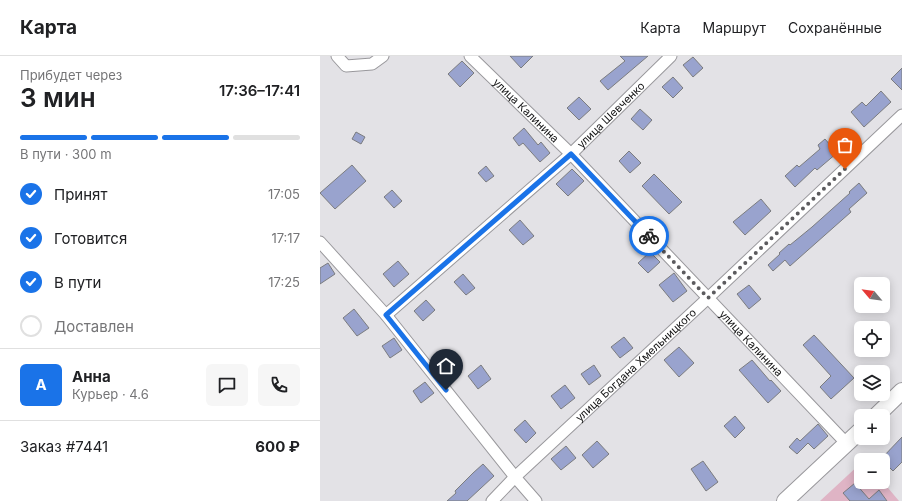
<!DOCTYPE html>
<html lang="ru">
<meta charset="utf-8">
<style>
:root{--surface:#fff;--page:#f6f6f6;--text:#202124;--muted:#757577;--line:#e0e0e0;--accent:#1a73e8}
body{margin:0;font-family:Inter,sans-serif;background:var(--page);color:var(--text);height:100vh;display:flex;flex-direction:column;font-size:15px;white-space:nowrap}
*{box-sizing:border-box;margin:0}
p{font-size:13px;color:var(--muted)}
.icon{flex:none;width:22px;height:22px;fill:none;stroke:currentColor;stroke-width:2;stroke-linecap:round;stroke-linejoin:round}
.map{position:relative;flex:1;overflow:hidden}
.side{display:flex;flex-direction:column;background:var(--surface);width:320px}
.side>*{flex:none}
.needle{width:26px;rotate:299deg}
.buttons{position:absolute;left:534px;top:221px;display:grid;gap:8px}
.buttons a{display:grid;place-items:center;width:36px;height:36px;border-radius:6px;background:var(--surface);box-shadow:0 2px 10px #0003;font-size:20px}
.pin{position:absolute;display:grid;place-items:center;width:34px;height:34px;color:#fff;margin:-41px -17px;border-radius:50% 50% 50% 0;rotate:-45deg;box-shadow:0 0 4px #0007}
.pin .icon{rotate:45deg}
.courier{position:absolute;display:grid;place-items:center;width:40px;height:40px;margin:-20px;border:3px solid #1a73e8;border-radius:50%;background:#fff;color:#222;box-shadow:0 1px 5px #0007}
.head em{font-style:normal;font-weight:600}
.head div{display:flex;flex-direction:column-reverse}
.head{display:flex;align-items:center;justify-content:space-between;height:68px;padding:0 20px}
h1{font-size:26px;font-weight:600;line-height:30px}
.bar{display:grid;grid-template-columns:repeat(4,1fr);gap:6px 4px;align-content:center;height:48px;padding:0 20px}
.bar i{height:5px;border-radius:3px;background:var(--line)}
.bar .selected{background:var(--accent)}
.bar p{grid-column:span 4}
.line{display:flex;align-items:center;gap:10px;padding:0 20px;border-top:1px solid var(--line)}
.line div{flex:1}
.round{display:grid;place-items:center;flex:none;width:42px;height:42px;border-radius:6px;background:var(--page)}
ol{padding:0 20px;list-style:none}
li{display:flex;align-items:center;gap:12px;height:44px}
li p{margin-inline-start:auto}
li .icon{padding:4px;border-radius:50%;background:var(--accent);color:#fff;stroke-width:4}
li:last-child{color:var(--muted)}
li i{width:22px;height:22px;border:2px solid var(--line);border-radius:50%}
header{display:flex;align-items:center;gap:24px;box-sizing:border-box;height:56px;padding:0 20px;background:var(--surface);border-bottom:1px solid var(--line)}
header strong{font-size:19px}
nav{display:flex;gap:22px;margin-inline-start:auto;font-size:14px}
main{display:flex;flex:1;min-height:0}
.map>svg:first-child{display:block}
.green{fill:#dfb4c5}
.building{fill:#99a3ce;stroke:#7b7c7f}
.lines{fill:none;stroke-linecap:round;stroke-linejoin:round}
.minor-casing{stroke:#99989c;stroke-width:13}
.highway-casing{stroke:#99989c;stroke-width:18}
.minor{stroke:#fff;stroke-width:11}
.highway{stroke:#fff;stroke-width:16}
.done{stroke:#5c5b5e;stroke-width:4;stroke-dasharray:0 7.2}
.route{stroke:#1a73e8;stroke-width:5}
.labels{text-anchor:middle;stroke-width:3.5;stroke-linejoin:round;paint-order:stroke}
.street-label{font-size:11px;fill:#131314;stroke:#e3e2e6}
</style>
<header>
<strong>Карта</strong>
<nav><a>Карта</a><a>Маршрут</a><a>Сохранённые</a></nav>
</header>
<main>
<section class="side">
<div class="head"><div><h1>3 мин</h1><p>Прибудет через</p></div><em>17:36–17:41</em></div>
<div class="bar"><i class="selected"></i><i class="selected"></i><i class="selected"></i><i></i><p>В пути · 300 m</p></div>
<ol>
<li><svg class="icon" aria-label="check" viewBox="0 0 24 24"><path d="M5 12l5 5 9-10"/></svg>Принят<p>17:05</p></li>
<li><svg class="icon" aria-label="check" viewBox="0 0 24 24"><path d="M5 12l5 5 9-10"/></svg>Готовится<p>17:17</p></li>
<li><svg class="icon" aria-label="check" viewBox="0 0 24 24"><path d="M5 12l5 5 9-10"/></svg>В пути<p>17:25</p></li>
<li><i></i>Доставлен</li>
</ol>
<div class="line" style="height:72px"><b class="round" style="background:var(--accent);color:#fff">А</b><div><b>Анна</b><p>Курьер · 4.6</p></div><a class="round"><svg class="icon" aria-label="chat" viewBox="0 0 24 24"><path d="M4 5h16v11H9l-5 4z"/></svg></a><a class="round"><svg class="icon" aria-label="phone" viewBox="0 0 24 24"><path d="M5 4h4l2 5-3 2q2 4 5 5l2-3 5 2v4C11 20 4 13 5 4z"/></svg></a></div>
<div class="line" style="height:52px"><div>Заказ #7441</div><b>600 ₽</b></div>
</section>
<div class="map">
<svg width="582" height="445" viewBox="0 0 582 445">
<rect width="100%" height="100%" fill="#e3e2e6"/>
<polygon class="green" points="541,407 541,426 563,426 579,445 500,445"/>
<g class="building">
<polygon points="190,0 213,0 201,12"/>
<polygon points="300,0 328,0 288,34 280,25 305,5"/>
<polygon points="373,1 383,12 373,21 363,9"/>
<polygon points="142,5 154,17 140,31 128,18"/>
<polygon points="582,12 582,34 571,23"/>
<polygon points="353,21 363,32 353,42 342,31"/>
<polygon points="561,35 571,46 544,71 531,56 542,46 546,50"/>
<polygon points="259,41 271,53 259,64 247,52"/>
<polygon points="320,53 332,64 323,74 311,63"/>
<polygon points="204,72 218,89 221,86 230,97 220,106 203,87 199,90 193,82"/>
<polygon points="36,76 45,81 41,88 32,83"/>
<polygon points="505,83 517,97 497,114 495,112 475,131 465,120 477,109 479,111 500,93 498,89"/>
<polygon points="309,95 321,107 310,117 299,105"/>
<polygon points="32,109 46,125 15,153 0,137"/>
<polygon points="166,110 174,120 166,126 158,117"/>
<polygon points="252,113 264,125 248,140 236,128"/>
<polygon points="334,118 362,146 349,158 322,130"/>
<polygon points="539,127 547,137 529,153 531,156 470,210 465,204 453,215 448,209 460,198 459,197 469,188 470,189 492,171 530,137 529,136"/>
<polygon points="72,134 82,145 74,152 64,141"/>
<polygon points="441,143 451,155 425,179 413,166"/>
<polygon points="200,164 214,180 203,189 189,174"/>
<polygon points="330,196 340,206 328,217 318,207"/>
<polygon points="78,205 89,218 74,231 63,218"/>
<polygon points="8,207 15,218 0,228 0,212"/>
<polygon points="354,217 367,235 353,246 339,229"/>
<polygon points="143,218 155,232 146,239 134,226"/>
<polygon points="429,229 441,243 429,253 417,238"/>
<polygon points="106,244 115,254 103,265 94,255"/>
<polygon points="34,253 49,272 37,280 23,262"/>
<polygon points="494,279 534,322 511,343 500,331 511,320 483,289"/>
<polygon points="304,281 313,292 300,302 291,291"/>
<polygon points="74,282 82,294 70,302 62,290"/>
<polygon points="359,291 374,307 359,321 344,304"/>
<polygon points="432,304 450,325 451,324 461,335 448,347 419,314"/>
<polygon points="161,309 171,323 158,333 148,320"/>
<polygon points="274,309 281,320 269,329 261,318"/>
<polygon points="105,326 114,337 101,347 93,335"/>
<polygon points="245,329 255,342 241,353 231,340"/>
<polygon points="415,360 425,372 415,382 404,370"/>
<polygon points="205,364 216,377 206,387 194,374"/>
<polygon points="498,368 508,380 494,393 488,387 477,398 469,391 477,382 480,385"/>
<polygon points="582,381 582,406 573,415 561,403"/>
<polygon points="277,385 289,398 273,412 262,399"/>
<polygon points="246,390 256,402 241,414 231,403"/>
<polygon points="383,405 398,426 386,435 371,413"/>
<polygon points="163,408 174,420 147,445 127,445 136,437 135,435 153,417"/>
<polygon points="535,427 549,443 559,434 567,445 530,445 523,437"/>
</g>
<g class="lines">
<defs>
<g id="minor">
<polyline points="17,0 26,10 52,8 63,0"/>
<path id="s1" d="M150,0L251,98L527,388"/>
<polyline points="0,186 66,259 195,421 216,445"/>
<path id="s2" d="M66,259L251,98L351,0"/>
<path id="s3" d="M172,445L195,421L388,242L582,59"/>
</g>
<g id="highway">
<polyline points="556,360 582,335"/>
<polyline points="465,445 541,374"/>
</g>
</defs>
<use href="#minor" class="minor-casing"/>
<use href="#highway" class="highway-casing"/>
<use href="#minor" class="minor"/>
<use href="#highway" class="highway"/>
</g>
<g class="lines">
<polyline class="done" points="329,180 388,242 525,113"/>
<polyline class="route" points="126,334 66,259 251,98 329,180"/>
</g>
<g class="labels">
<g class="street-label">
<text dy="4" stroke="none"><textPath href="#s1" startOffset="78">улица Калинина</textPath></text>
<text dy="4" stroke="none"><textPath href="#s2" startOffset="301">улица Шевченко</textPath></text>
<text dy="4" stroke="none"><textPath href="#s1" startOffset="402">улица Калинина</textPath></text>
<text dy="4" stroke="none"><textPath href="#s3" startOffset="198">улица Богдана Хмельницкого</textPath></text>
</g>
</g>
</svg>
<div class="buttons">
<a><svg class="needle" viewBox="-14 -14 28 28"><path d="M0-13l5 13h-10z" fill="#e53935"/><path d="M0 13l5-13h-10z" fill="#757577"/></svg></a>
<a><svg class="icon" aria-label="locate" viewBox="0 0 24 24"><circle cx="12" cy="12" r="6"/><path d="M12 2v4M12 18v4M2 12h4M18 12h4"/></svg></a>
<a><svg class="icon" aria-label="layers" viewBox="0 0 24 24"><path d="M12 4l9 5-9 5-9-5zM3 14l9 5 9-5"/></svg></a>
<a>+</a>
<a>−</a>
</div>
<div class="pin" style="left:525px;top:113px;background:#ea580c"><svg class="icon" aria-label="bag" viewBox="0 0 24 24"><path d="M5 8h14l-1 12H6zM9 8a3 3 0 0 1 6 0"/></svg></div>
<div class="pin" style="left:126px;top:334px;background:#1f2937"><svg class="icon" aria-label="home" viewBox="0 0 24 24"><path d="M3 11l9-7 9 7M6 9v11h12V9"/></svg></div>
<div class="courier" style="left:329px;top:180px"><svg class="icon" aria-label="bike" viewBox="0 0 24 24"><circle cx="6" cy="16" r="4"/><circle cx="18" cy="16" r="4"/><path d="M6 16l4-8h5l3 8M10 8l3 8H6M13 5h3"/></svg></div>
</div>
</main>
